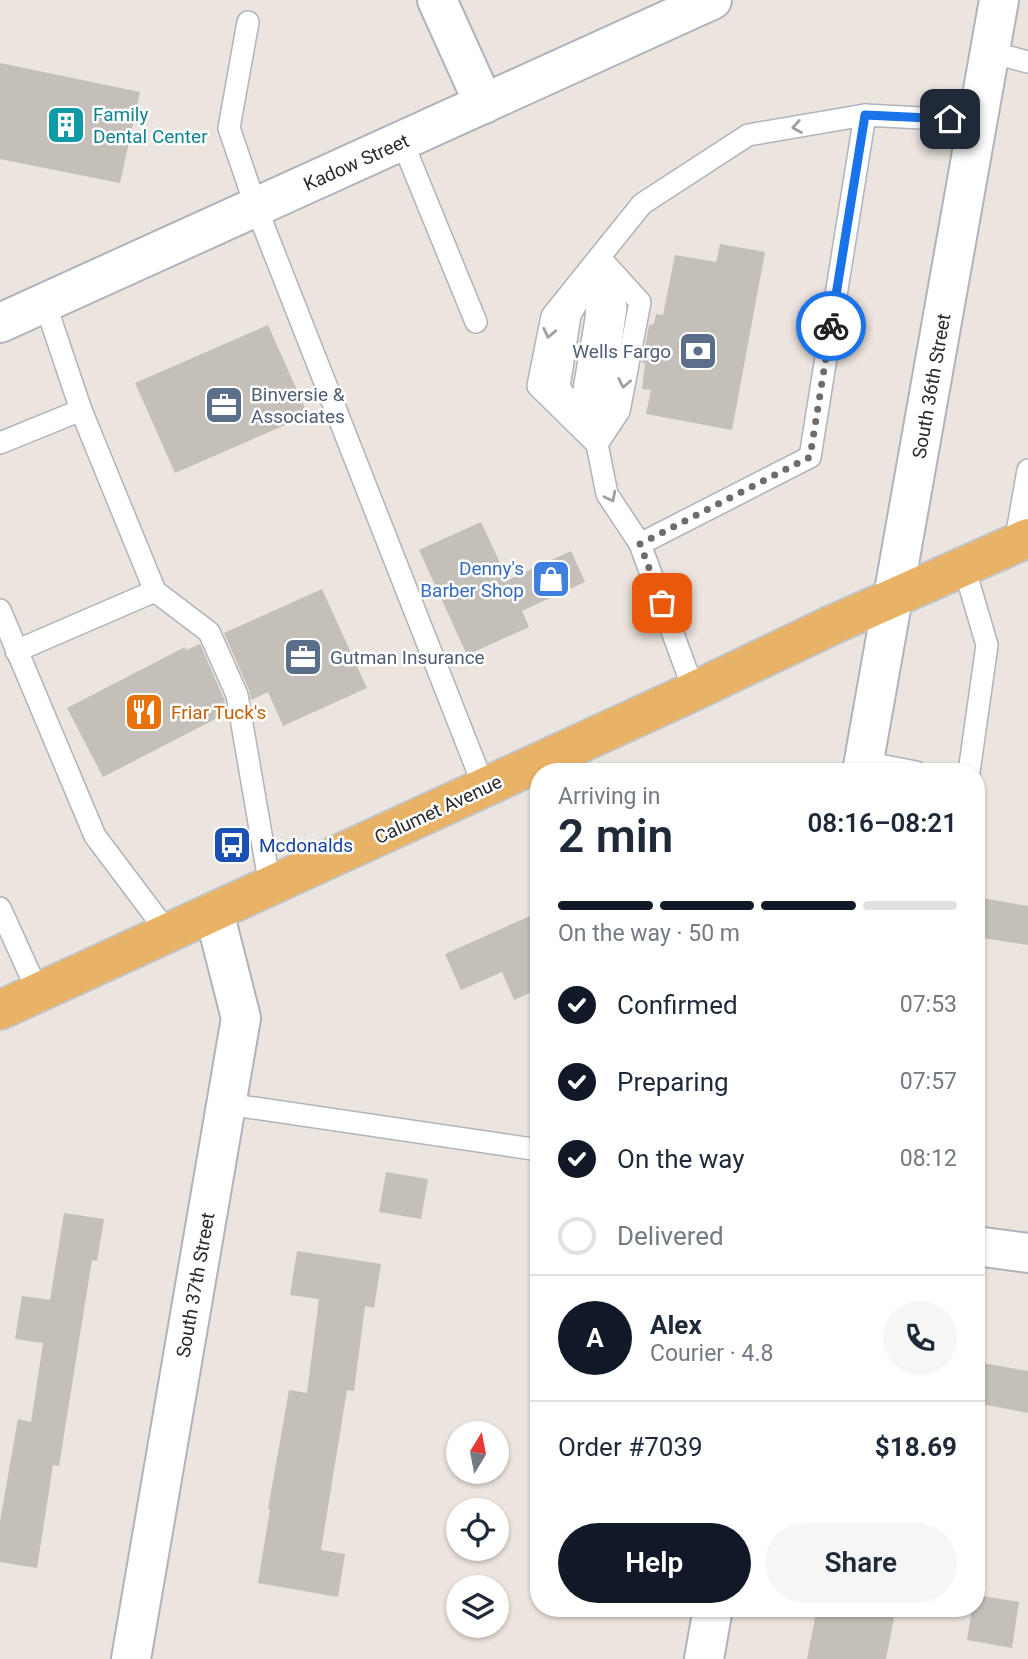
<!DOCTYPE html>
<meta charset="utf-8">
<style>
:root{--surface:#fff;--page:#f6f6f7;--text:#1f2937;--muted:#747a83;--line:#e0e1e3;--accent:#111827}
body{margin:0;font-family:Roboto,sans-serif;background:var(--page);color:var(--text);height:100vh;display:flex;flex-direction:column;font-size:26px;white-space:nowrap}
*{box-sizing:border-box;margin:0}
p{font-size:23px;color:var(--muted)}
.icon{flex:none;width:38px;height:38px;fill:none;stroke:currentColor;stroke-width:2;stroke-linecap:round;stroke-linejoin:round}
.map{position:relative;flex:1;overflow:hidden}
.panel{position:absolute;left:530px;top:763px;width:455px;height:854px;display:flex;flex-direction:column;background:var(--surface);border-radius:28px;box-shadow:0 2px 5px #0004}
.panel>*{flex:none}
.needle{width:46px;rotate:10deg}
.tools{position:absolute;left:446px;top:1421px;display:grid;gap:14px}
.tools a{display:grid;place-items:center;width:63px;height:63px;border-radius:50%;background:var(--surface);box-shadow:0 2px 5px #0004;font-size:35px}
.pin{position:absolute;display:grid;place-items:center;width:60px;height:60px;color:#fff;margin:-30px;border-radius:14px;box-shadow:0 4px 10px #0006}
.courier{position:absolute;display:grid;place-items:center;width:70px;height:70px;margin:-35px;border:5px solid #1a73e8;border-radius:50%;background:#fff;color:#222;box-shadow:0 2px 9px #0007}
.headline em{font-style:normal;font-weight:600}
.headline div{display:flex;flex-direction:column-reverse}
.headline{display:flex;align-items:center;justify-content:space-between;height:119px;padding:0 28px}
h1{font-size:46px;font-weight:600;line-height:52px}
.bar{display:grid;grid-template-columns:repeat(4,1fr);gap:10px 7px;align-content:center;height:84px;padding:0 28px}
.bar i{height:9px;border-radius:5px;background:var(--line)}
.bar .current{background:var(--accent)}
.bar p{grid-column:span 4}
.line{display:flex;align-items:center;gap:18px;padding:0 28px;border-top:2px solid var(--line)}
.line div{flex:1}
.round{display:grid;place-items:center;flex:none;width:74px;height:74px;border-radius:37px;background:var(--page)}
ol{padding:0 28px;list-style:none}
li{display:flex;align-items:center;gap:21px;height:77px}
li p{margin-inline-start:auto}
li .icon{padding:7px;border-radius:50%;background:var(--accent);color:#fff;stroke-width:4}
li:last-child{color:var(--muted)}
li i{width:38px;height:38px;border:4px solid var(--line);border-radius:50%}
.button{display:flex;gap:14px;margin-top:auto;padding:14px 28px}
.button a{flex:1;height:80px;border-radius:42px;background:var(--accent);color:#fff;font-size:28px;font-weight:600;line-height:80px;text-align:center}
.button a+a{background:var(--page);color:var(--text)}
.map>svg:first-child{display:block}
.building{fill:#c5bfba}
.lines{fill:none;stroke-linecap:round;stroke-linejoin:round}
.lane-casing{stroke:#afb3bb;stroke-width:24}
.street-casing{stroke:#afb3bb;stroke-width:42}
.primary-casing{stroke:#c4c4c4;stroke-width:42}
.lane{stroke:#fff;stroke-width:21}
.street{stroke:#fff;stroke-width:38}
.primary{stroke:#e9b367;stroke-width:38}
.oneway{stroke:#a0a0a0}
.done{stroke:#6f6c6a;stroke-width:7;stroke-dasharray:0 12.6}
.route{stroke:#1a73e8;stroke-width:9}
.labels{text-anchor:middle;stroke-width:5;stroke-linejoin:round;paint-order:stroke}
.culture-label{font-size:19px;fill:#0d838f;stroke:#fff;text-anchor:start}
.street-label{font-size:19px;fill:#2b2b2b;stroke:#fff}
.service-label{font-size:19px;fill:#4e5e75;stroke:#fff;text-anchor:start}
.shop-label{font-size:19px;fill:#366cbe;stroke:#fff;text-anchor:end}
.food-label{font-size:19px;fill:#c56008;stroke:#fff;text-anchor:start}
.transit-label{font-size:19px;fill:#164399;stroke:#fff;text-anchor:start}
</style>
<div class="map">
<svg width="1028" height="1659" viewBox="0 0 1028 1659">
<rect width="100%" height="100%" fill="#ece4de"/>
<g class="building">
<polygon points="0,63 140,92 120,183 0,159"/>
<polygon points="720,244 765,252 732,430 646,414 651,390 642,389 645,363 642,363 649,325 654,324 656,314 663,315 675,255 716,262"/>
<polygon points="268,325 308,415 175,473 135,383"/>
<polygon points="481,522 508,580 571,551 585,582 522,611 529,627 467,655 419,550"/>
<polygon points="322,589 367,688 283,726 268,692 251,700 249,690 224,633"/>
<polygon points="200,644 224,699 227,713 103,777 67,708 185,647 186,650"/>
<polygon points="976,897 1028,906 1028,945 976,937"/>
<polygon points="539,912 539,989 514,1000 502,972 461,990 445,954"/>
<polygon points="386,1172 428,1179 421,1219 379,1212"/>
<polygon points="64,1213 104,1219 97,1261 92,1260 59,1466 53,1465 37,1568 0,1562 0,1521 18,1419 31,1422 43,1343 15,1339 22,1296 50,1300"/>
<polygon points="297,1251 381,1264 374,1308 365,1306 354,1391 347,1390 321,1550 345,1554 338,1597 258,1583 270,1509 268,1509 289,1390 307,1393 319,1299 290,1295"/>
<polygon points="976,1362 1028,1371 1028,1413 976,1403"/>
<polygon points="976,1595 1019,1602 1012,1648 967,1640 972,1608 976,1608"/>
<polygon points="817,1608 896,1608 886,1659 807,1659"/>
</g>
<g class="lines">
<defs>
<g id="lane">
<polyline points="248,22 229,128 256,207 484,787"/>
<polyline points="990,52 1028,62"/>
<polyline points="402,141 476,322"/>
<polyline points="600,258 596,319 583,395 597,444 607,494 640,544"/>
<polyline points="45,303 81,410 155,591 209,632 237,695 270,886"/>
<polyline points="574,410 559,387 570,315 582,294"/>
<polyline points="598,434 616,307 604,270"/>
<polyline points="0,443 81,410"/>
<polyline points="597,444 538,386 552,316 642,204 748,135 865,115"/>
<polyline points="597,444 619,411 640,302 600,258"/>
<polyline points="1015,544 1028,470"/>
<polyline points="964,567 987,645 969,772"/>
<polyline points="0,610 95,836 168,933"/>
<polyline points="16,651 155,591"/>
<polyline points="694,691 640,544 810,457 865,115 978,121"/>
<polyline points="864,762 916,772"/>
<polyline points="0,908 38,992"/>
<polyline points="227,1104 539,1150"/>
</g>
<g id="street">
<polyline points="437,0 484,104"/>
<polyline points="0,323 712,0"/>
<polyline points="862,772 999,0"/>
<polyline points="976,1246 1028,1253"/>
<polyline points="131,1659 241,1018 214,912"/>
<polyline points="704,1659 713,1608"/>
</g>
<polyline id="primary" points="0,1010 694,691 832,625 1028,538"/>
</defs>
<use href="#lane" class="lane-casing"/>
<use href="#street" class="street-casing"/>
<use href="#primary" class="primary-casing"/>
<use href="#lane" class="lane"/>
<use href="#street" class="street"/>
<use href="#primary" class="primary"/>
</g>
<defs><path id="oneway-chevron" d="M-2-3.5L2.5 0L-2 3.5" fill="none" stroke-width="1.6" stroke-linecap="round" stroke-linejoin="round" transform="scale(1.75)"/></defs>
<g class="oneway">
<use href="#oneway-chevron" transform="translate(797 127) rotate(170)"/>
<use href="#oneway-chevron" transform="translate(549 333) rotate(102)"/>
<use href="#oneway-chevron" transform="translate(624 383) rotate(101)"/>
<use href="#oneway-chevron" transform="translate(611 497) rotate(63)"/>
</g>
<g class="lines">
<polyline class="done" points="662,603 640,544 810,457 831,326"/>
<polyline class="route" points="831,326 865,115 950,119"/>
</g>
<defs>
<symbol id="building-square" viewBox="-11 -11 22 22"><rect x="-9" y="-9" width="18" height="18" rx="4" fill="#0f9aa8" stroke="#fff"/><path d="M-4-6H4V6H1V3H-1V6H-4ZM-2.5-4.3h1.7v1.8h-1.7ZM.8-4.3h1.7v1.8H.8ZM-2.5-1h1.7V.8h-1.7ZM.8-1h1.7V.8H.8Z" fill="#fff"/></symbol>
<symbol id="bank-square" viewBox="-11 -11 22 22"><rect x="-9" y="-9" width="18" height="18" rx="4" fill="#5c6f8a" stroke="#fff"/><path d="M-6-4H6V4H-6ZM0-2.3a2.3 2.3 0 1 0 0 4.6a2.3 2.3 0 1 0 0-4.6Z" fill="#fff"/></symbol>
<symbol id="office-square" viewBox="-11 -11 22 22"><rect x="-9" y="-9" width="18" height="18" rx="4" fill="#5c6f8a" stroke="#fff"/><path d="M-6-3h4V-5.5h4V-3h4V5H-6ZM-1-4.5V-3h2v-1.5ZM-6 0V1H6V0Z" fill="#fff"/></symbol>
<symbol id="shop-square" viewBox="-11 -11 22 22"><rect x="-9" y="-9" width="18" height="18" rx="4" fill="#3f7fe0" stroke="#fff"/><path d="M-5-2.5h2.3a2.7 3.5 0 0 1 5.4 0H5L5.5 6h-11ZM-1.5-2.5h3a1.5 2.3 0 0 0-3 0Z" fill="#fff"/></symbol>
<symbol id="restaurant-square" viewBox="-11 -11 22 22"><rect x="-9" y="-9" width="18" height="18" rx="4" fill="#e8710a" stroke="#fff"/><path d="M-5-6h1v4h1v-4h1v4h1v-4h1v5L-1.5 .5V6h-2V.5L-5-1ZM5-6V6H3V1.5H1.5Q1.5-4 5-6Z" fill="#fff"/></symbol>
<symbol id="bus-square" viewBox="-11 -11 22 22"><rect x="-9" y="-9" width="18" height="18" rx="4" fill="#1a4fb4" stroke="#fff"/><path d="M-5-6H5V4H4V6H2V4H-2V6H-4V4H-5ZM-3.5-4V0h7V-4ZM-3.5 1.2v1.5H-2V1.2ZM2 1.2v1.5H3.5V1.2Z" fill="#fff"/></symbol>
</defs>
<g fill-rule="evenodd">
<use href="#building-square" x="44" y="103" width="44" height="44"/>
<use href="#bank-square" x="676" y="329" width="44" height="44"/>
<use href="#office-square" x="202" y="383" width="44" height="44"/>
<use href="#shop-square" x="529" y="557" width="44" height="44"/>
<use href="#office-square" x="281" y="635" width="44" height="44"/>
<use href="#restaurant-square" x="122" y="690" width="44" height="44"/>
<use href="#bus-square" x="210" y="823" width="44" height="44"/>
</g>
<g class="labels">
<g class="culture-label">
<text x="93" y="121">Family<tspan x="93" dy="22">Dental Center</tspan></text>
</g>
<g class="street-label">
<text transform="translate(356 162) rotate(-24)" y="7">Kadow Street</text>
<text transform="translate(931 386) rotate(-80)" y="7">South 36th Street</text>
<text transform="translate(438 809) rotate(-25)" y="7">Calumet Avenue</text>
<text transform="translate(195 1285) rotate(-80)" y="7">South 37th Street</text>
</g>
<g class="service-label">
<text x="671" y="358" text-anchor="end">Wells Fargo</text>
<text x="251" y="401">Binversie &amp;<tspan x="251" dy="22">Associates</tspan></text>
<text x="330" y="664">Gutman Insurance</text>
</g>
<g class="shop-label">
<text x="524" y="575">Denny's<tspan x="524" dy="22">Barber Shop</tspan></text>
</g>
<g class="food-label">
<text x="171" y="719">Friar Tuck's</text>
</g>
<g class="transit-label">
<text x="259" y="852">Mcdonalds</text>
</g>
</g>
</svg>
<div class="tools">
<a><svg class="needle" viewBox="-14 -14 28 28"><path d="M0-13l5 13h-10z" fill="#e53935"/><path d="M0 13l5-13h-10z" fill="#747a83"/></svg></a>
<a><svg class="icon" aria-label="locate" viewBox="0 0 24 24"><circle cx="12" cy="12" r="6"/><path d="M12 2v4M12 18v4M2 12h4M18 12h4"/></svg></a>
<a><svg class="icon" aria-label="layers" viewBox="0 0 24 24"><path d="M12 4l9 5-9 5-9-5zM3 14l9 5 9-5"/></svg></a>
</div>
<div class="pin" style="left:662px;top:603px;background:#ea580c"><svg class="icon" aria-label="bag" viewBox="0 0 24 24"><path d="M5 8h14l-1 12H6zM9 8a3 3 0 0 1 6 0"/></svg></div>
<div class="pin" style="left:950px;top:119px;background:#1f2937"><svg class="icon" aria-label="home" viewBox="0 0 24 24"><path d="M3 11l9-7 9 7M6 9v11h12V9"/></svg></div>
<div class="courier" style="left:831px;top:326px"><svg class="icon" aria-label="bike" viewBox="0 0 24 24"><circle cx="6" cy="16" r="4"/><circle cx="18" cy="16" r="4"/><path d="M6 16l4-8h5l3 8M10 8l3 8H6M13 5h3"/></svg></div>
<section class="panel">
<div class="headline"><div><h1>2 min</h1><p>Arriving in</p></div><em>08:16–08:21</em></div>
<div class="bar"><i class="current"></i><i class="current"></i><i class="current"></i><i></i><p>On the way · 50 m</p></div>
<ol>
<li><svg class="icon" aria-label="check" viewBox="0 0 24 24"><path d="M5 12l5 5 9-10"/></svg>Confirmed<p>07:53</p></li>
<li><svg class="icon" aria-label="check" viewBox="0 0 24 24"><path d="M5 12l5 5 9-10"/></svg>Preparing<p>07:57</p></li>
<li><svg class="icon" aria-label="check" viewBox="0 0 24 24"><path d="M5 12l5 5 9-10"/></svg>On the way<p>08:12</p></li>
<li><i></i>Delivered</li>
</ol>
<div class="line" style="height:126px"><b class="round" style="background:var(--accent);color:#fff">A</b><div><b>Alex</b><p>Courier · 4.8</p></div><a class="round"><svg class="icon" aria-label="phone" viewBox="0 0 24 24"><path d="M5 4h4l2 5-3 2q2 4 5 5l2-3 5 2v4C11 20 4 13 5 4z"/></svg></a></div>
<div class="line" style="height:91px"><div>Order #7039</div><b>$18.69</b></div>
<div class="button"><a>Help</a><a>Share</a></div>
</section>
</div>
